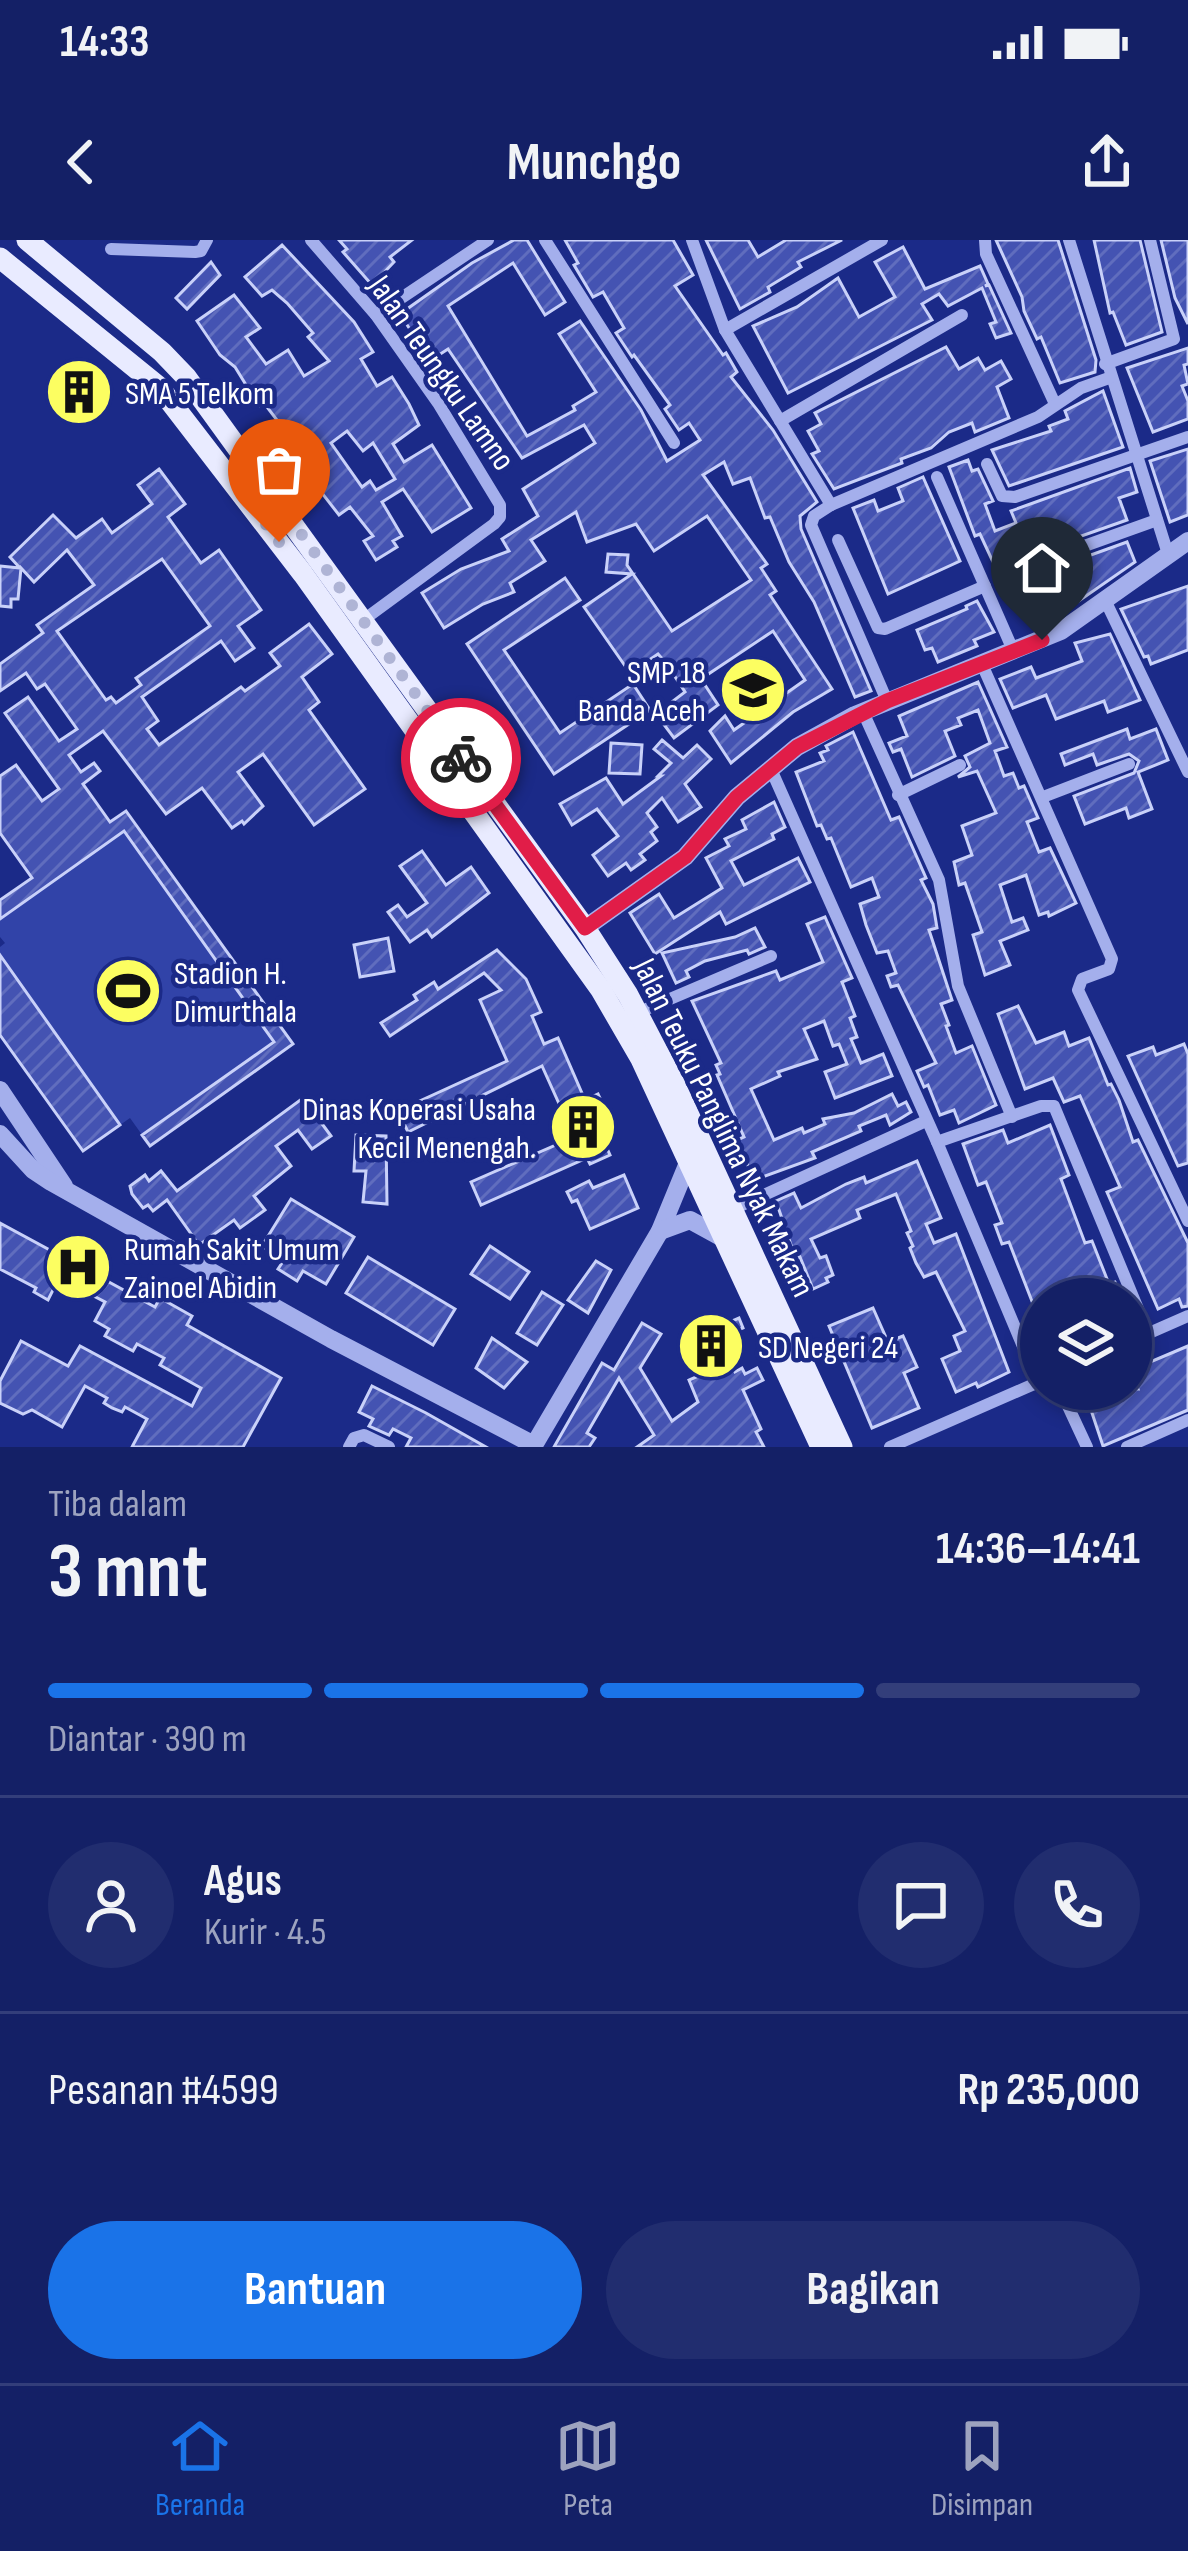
<!DOCTYPE html>
<html lang="id">
<meta charset="utf-8">
<style>
:root{--surface:#142066;--page:#212d6f;--text:#f1f3f6;--muted:#9da3bf;--line:#333e7a;--accent:#1a73e8}
body{margin:0;font-family:"Sofia Sans Condensed",sans-serif;background:var(--page);color:var(--text);height:100vh;display:flex;flex-direction:column;font-size:45px;white-space:nowrap}
*{box-sizing:border-box;margin:0}
p{font-size:39px;color:var(--muted)}
.icon{flex:none;width:66px;height:66px;fill:none;stroke:currentColor;stroke-width:2;stroke-linecap:round;stroke-linejoin:round}
.map{position:relative;height:1207px;overflow:hidden}
.panel{display:flex;flex-direction:column;background:var(--surface);flex:1}
.panel>*{flex:none}
.tools{position:absolute;left:1020px;top:1038px;display:grid;gap:24px}
.tools a{display:grid;place-items:center;width:132px;height:132px;border-radius:50%;background:var(--surface);box-shadow:0 6px 18px #0003,0 0 0 3px var(--line);font-size:60px}
.pin{position:absolute;display:grid;place-items:center;width:102px;height:102px;color:#fff;margin:-123px -51px;border-radius:50% 50% 50% 0;rotate:-45deg;box-shadow:0 0 12px #0007}
.pin .icon{rotate:45deg}
.courier{position:absolute;display:grid;place-items:center;width:120px;height:120px;margin:-60px;border:9px solid #e11d48;border-radius:50%;background:#fff;color:#222;box-shadow:0 3px 15px #0007}
.summary em{font-style:normal;font-weight:700}
.summary div{display:flex;flex-direction:column-reverse}
.summary{display:flex;align-items:center;justify-content:space-between;height:204px;padding:0 48px}
h1{font-size:78px;font-weight:700;line-height:90px}
.bar{display:grid;grid-template-columns:repeat(4,1fr);gap:18px 12px;align-content:center;height:144px;padding:0 48px}
.bar i{height:15px;border-radius:9px;background:var(--line)}
.bar .current{background:var(--accent)}
.bar p{grid-column:span 4}
.line{display:flex;align-items:center;gap:30px;padding:0 48px;border-top:3px solid var(--line)}
.line div{flex:1}
.round{display:grid;place-items:center;flex:none;width:126px;height:126px;border-radius:63px;background:var(--page)}
.button{display:flex;gap:24px;margin-top:auto;padding:24px 48px}
.button a{flex:1;height:138px;border-radius:72px;background:var(--accent);color:#fff;font-size:48px;font-weight:700;line-height:138px;text-align:center}
.button a+a{background:var(--page);color:var(--text)}
.status{display:flex;justify-content:space-between;align-items:center;height:84px;padding:0 60px;background:var(--surface);direction:ltr}
.status svg{height:33px;fill:currentColor}
header{display:flex;justify-content:space-between;align-items:center;height:156px;padding:0 48px;background:var(--surface);font-size:54px;font-weight:700}
.tabs{display:flex;justify-content:space-around;align-items:center;height:168px;border-top:3px solid var(--line);background:var(--surface);font-size:33px;color:var(--muted)}
.tabs a{display:grid;justify-items:center;gap:6px}
.tabs .current{color:var(--accent)}
.map>svg:first-child{display:block}
.pitch{fill:#3143a8}
.building{fill:url(#building-hatch);stroke:#c9d1f9;stroke-width:3;fill-rule:evenodd}
.lines{fill:none;stroke-linecap:round;stroke-linejoin:round}
.minor{stroke:#a4afec;stroke-width:12}
.tertiary{stroke:#a4afec;stroke-width:18}
.primary{stroke:#e9ebff;stroke-width:21}
.done{stroke:#afb4d5;stroke-width:12;stroke-dasharray:0 21.6}
.route{stroke:#e11d48;stroke-width:15}
.labels{text-anchor:middle;stroke-width:9;stroke-linejoin:round;paint-order:stroke}
.street-label{font-size:33px;fill:#fff;stroke:#1b2a88}
.poi-label{font-size:33px;fill:#fff;stroke:#1b2a88;text-anchor:start}
</style>
<div class="status"><b>14:33</b><svg viewBox="0 0 49 12"><path d="M0 12V9h3v3zM5 12V6h3v6zM10 12V3h3v9zM15 12V0h3v12zM26 1h20v11H26zM47 4h2v5h-2z"/></svg></div>
<header><svg class="icon" aria-label="back" viewBox="0 0 24 24"><path d="M15 5l-7 7 7 7"/></svg>Munchgo<svg class="icon" aria-label="share" viewBox="0 0 24 24"><path d="M12 15V3M7 8l5-5 5 5M5 13v7h14v-7"/></svg></header>
<div class="map">
<svg width="1188" height="1207" viewBox="0 0 1188 1207">
<defs>
<pattern id="building-hatch" width="6" height="6" patternUnits="userSpaceOnUse" patternTransform="scale(3)"><rect width="6" height="6" fill="#4453b2"/><path d="M-1 1l2-2M0 6l6-6M5 7l2-2" fill="none" stroke="#606dbe"/></pattern>
</defs>
<rect width="100%" height="100%" fill="#1b2a88"/>
<polygon class="pitch" points="126,571 293,804 150,906 130,878 83,911 0,795 0,707 5,703 0,697 0,660"/>
<g class="building">
<polygon points="339,0 412,0 390,17 394,22 372,45 343,12 347,9"/>
<polygon points="514,0 527,0 565,62 545,75 513,23 448,66 527,196 575,170 573,166 596,152 559,94 580,81 641,170 667,221 700,200 689,183 679,190 665,169 670,165 634,115 632,117 616,93 624,88 603,52 593,57 574,25 578,23 565,0 673,0 693,35 675,46 723,115 726,113 737,132 731,137 773,190 817,262 800,276 801,289 871,451 855,457 814,362 789,322 770,277 765,278 750,238 733,244 724,222 703,235 767,324 761,328 776,351 770,355 832,449 793,472 731,523 710,491 725,476 734,490 805,440 773,391 701,439 718,465 674,498 656,474 685,452 666,423 658,414 630,433 584,367 632,334 606,332 608,314 628,315 627,325 672,391 751,340 707,276 654,311 636,284 587,302 576,272 531,300 545,321 510,343 514,352 483,364 444,388 422,353 461,329 509,311 502,299 538,276 523,249 595,203 584,185 522,218 448,109 425,124 408,97 413,94 400,74 472,23"/>
<polygon points="706,0 748,0 758,17 786,0 842,0 798,22 801,27 768,47 770,52 740,69"/>
<polygon points="996,0 1058,0 1096,120 1095,132 1060,143 1041,97 1037,99 1024,71 1022,57"/>
<polygon points="1094,0 1140,0 1162,92 1126,105 1113,72 1110,73"/>
<polygon points="1161,0 1188,0 1188,84 1175,58"/>
<path d="M282,5L354,82L373,112L361,119L377,146L392,137L409,164L419,185L393,204L404,222L432,205L471,268L432,292L403,249L382,262L402,296L393,301L397,307L376,320L364,301L373,296L350,267L339,275L322,253L318,256L304,237L310,232L292,209L284,204L275,210L265,196L280,184L264,163L259,166L235,127L220,115L197,81L234,55L260,88L246,97L266,124L288,110L304,136L329,121L308,97L313,93L287,63L272,50L262,56L245,37ZM347,191L363,211L373,203L395,239L376,250L370,241L362,247L331,203Z"/>
<polygon points="903,7 925,49 980,26 988,44 985,46 989,45 1011,93 996,98 990,84 996,82 982,48 948,66 939,54 922,64 932,80 788,153 753,86 797,67 838,38 859,77 895,57 875,22"/>
<polygon points="211,22 220,35 187,69 176,58"/>
<polygon points="946,107 959,129 978,118 985,130 1001,121 1011,139 997,147 1009,178 975,192 972,183 949,192 931,208 901,219 902,223 834,249 812,214 819,211 808,191 821,184 815,173"/>
<polygon points="1188,108 1188,124 1184,125 1188,144 1182,146 1188,161 1188,179 1153,192 1127,128"/>
<polygon points="66,124 108,138 92,181 51,167"/>
<polygon points="1103,151 1123,207 1009,246 992,210 1051,191 1049,186 1068,179 1065,171"/>
<polygon points="1188,209 1188,275 1170,282 1150,221"/>
<polygon points="968,220 972,231 978,229 993,261 985,264 995,291 1016,283 1011,271 1130,228 1137,252 1119,258 1127,280 1044,309 1038,316 1029,291 1002,301 1013,331 1038,322 1042,328 1052,329 1127,302 1135,322 1073,365 1055,372 1054,379 1034,388 1018,345 1006,350 980,294 975,296 949,227"/>
<path d="M159,229L185,264L168,277L201,323L219,310L261,370L238,386L254,408L235,421L221,401L142,457L158,481L147,489L159,505L241,447L245,451L280,426L270,413L309,384L332,414L302,437L319,462L309,470L365,549L314,585L263,514L238,532L263,566L244,584L242,581L232,588L202,548L166,574L103,491L69,515L81,532L94,523L100,531L83,544L110,582L126,571L293,804L150,906L142,895L274,802L124,591L0,679V660L32,638L0,593V536L16,525L42,561L59,549L5,473L28,457L59,501L77,489L45,444L37,449L26,433L0,451V424L43,393L37,385L94,345L67,310L34,342L21,328L18,359H11V367L0,366V326L20,328L10,317L53,275L76,298L102,279L112,293L152,264L138,245ZM162,319L210,386L136,438L141,445L116,463L111,457L106,460L57,391Z"/>
<polygon points="923,237 960,321 888,354 853,268 874,260 878,271 903,261 898,248"/>
<polygon points="565,338 580,360 504,410 560,493 633,444 650,470 554,534 467,404"/>
<polygon points="1188,346 1188,410 1151,424 1148,416 1144,417 1121,369"/>
<polygon points="977,361 994,392 974,400 977,406 938,422 932,408 925,410 917,390 967,369 966,366"/>
<polygon points="1110,394 1140,460 1108,472 1104,461 1056,479 1046,455 1013,468 1000,439 1031,427 1036,438 1082,421 1075,403"/>
<polygon points="978,442 1007,507 995,511 1004,536 1013,533 1019,548 1024,546 1038,578 1027,582 1039,612 1050,608 1076,663 1049,676 1048,672 1039,675 1026,635 1000,645 1012,682 1023,678 1028,690 1000,701 1010,725 985,735 973,695 982,692 965,643 959,645 954,622 972,615 962,586 996,573 977,531 958,537 970,527 965,516 990,503 978,470 958,478 961,485 945,491 955,516 912,537 901,509 893,512 889,503 907,496 899,476"/>
<polygon points="1127,489 1130,499 1156,489 1168,520 1138,532 1152,569 1129,578 1126,568 1085,584 1074,556 1134,533 1139,521 1129,514 1097,525 1093,514 1065,525 1061,514"/>
<polygon points="853,492 891,580 899,577 926,638 921,640 933,664 937,688 929,690 952,760 941,764 949,785 946,786 956,813 972,806 996,865 959,883 954,870 940,875 928,845 924,847 917,831 936,823 898,745 891,747 887,736 896,733 888,711 877,713 866,685 860,664 879,657 872,638 851,647 831,598 827,599 821,585 817,586 796,532 824,521 820,513 828,510 826,506"/>
<polygon points="662,500 683,518 697,505 711,519 685,544 701,567 678,582 662,558 647,573 657,587 651,592 657,601 640,614 645,620 631,630 626,623 608,636 593,615 618,596 597,569 572,585 560,564 606,538 623,564 661,536 658,536 671,523 654,509"/>
<polygon points="611,503 642,505 640,534 609,533"/>
<polygon points="774,562 785,587 772,594 774,599 731,621 744,645 798,618 810,642 726,684 720,672 655,714 630,673 659,654 674,678 722,648 706,618 729,606 725,599 746,589 742,580"/>
<polygon points="422,611 446,645 471,627 489,653 432,697 427,690 410,702 388,672 398,665 407,677 427,663 400,626"/>
<polygon points="825,677 852,738 842,742 855,776 850,778 857,797 851,799 861,823 883,814 892,836 835,858 825,832 847,824 839,804 833,806 824,781 804,789 817,819 778,832 780,836 751,849 774,900 802,888 804,893 825,884 823,879 854,873 892,854 898,866 906,862 911,872 890,885 886,875 859,886 861,891 812,912 815,918 754,940 737,900 744,897 717,835 720,834 716,825 721,823 692,761 776,731 780,740 823,722 807,684"/>
<polygon points="755,688 765,707 749,714 747,710 705,721 686,731 689,737 676,743 662,713 735,697"/>
<polygon points="388,698 394,731 360,737 354,705"/>
<polygon points="497,710 526,739 541,772 532,776 544,804 558,798 585,860 598,854 606,871 593,877 610,915 590,924 587,918 481,965 471,942 574,897 542,826 408,892 398,871 507,821 480,760 501,750 484,733 390,796 381,783 417,760 414,755 434,742 438,749"/>
<polygon points="0,715 120,885 83,911 0,795"/>
<polygon points="1018,766 1036,803 1064,792 1069,806 1089,798 1108,845 1111,844 1119,860 1133,902 1138,900 1188,1003 1188,1066 1182,1067 1179,1059 1158,1069 1107,952 1120,947 1080,856 1064,862 1053,838 1025,849 998,774"/>
<polygon points="1184,804 1188,814 1188,923 1178,926 1128,816 1153,807 1156,815"/>
<polygon points="303,858 331,896 312,909 298,890 276,906 291,926 254,956 265,970 240,988 234,980 199,1005 167,960 153,971 148,965 143,968 132,954 130,946 145,935 149,941 161,931 177,951"/>
<polygon points="1050,885 1069,935 1061,939 1085,1003 1092,1001 1109,1044 1115,1042 1123,1059 1082,1059 1080,1053 1066,1059 1041,1059 1040,1082 1009,1002 1002,1004 995,985 1002,983 986,942 978,945 963,904 1003,890 1008,903"/>
<polygon points="356,895 386,896 387,964 363,962 366,931 354,931"/>
<polygon points="917,921 941,978 926,984 934,1003 956,994 1009,1132 978,1147 976,1143 956,1152 942,1119 960,1111 954,1096 965,1091 936,1032 924,1037 916,1023 910,1008 913,1006 907,993 911,991 896,954 857,970 860,978 811,999 820,1018 826,1016 833,1035 826,1038 828,1042 813,1049 800,1017 791,1021 786,1007 791,1005 776,961 794,953 801,968 846,944 864,937 866,943"/>
<polygon points="624,935 638,968 590,989 577,960 572,962 567,952 589,941 593,948"/>
<polygon points="291,959 354,997 326,1044 303,1031 297,1041 278,1029 284,1020 262,1006"/>
<polygon points="0,983 155,1067 160,1058 192,1076 187,1085 281,1138 243,1207 132,1207 147,1179 125,1167 122,1172 112,1168 104,1163 107,1158 85,1146 62,1187 32,1170 23,1174 0,1163 0,1141 21,1101 68,1126 80,1106 192,1166 201,1148 160,1125 164,1118 137,1104 133,1111 105,1096 109,1089 95,1081 105,1062 59,1038 48,1060 34,1052 36,1048 0,1029"/>
<polygon points="490,1006 529,1032 510,1059 471,1034"/>
<polygon points="368,1017 455,1069 433,1105 346,1053"/>
<polygon points="596,1021 611,1030 588,1073 568,1060"/>
<polygon points="542,1052 563,1065 537,1105 517,1093"/>
<polygon points="873,1068 888,1102 903,1096 917,1127 904,1133 919,1168 872,1188 829,1086"/>
<polygon points="739,1078 743,1088 719,1098 735,1132 742,1128 745,1134 757,1128 763,1140 743,1150 761,1189 756,1192 764,1207 637,1207 654,1195 619,1138 587,1193 595,1198 589,1207 554,1207 602,1123 614,1130 642,1083 661,1094 640,1128 672,1181 698,1162 689,1140 710,1131 695,1097"/>
<polygon points="492,1098 527,1122 504,1148 476,1128"/>
<polygon points="1188,1106 1188,1170 1103,1206 1084,1149 1138,1149 1131,1130"/>
<polygon points="372,1146 426,1173 486,1207 406,1207 411,1198 393,1189 389,1195 369,1186 373,1179 359,1172"/>
</g>
<g class="lines">
<g class="minor">
<polyline points="311,0 376,75 438,163 500,265 500,277 494,284 362,381"/>
<polyline points="545,0 674,203"/>
<polyline points="692,0 725,90 831,265"/>
<polyline points="985,0 986,14 1055,164"/>
<polyline points="1069,0 1168,314"/>
<polyline points="111,9 195,12 201,11 207,0"/>
<polyline points="376,75 488,0"/>
<polyline points="725,90 882,0"/>
<polyline points="1105,124 1174,99 1150,0"/>
<polyline points="780,181 962,75"/>
<polyline points="987,224 1002,256 1015,257 1188,197"/>
<polyline points="937,237 1013,410"/>
<polyline points="838,300 878,388 885,389 985,346"/>
<polyline points="1048,319 1157,280"/>
<polyline points="1105,360 1188,532"/>
<polyline points="981,422 1112,719 1109,729 1082,739 1078,750 1188,981"/>
<polyline points="887,461 811,285 814,276 831,265 1038,177 1081,148 1109,138"/>
<polyline points="863,472 939,640 958,746 1012,877"/>
<polyline points="770,527 937,902 1038,1142"/>
<polyline points="898,555 960,525"/>
<polyline points="1043,557 1129,524"/>
<polyline points="637,773 771,716"/>
<polyline points="937,902 1041,866 1054,866 1148,1093"/>
<polyline points="731,970 926,881"/>
<polyline points="1131,1101 1188,1076"/>
<polyline points="1060,1149 1087,1207"/>
<polyline points="349,1207 354,1198 364,1195 389,1207"/>
<polyline points="890,1207 1041,1141"/>
<polyline points="1127,1207 1188,1180"/>
</g>
<g class="tertiary">
<polyline points="585,688 685,617 737,557 797,507 855,475 1061,391 1188,301"/>
<polyline points="0,850 64,946"/>
<polyline points="0,894 33,930 51,942 331,1099 534,1205 660,991 688,923"/>
<polyline points="660,991 690,980 721,997"/>
</g>
<g class="primary">
<polyline points="27,0 162,112 186,137 585,688 628,755 673,841 842,1207"/>
<polyline points="0,18 159,147 303,334 601,750 641,819 821,1207"/>
</g>
</g>
<g class="lines">
<polyline class="done" points="279,302 231,237 250,222 461,518"/>
<polyline class="route" points="461,518 585,688 685,617 737,557 797,507 887,461 1042,400"/>
</g>
<defs>
<symbol id="building-disc" viewBox="-11 -11 22 22"><circle r="9.5" fill="#fcfe61" stroke="#1b2a88"/><path d="M-4-6H4V6H1V3H-1V6H-4ZM-2.5-4.3h1.7v1.8h-1.7ZM.8-4.3h1.7v1.8H.8ZM-2.5-1h1.7V.8h-1.7ZM.8-1h1.7V.8H.8Z" fill="#111"/></symbol>
<symbol id="school-disc" viewBox="-11 -11 22 22"><circle r="9.5" fill="#fcfe61" stroke="#1b2a88"/><path d="M0-5L7-2L0 1L-7-2ZM-4 1L0 2.5L4 1V4Q0 6-4 4Z" fill="#111"/></symbol>
<symbol id="stadium-disc" viewBox="-11 -11 22 22"><circle r="9.5" fill="#fcfe61" stroke="#1b2a88"/><path d="M0-5a6.5 5 0 1 0 0 10a6.5 5 0 1 0 0-10ZM-3.5-1.8h7v3.6h-7Z" fill="#111"/></symbol>
<symbol id="hospital-disc" viewBox="-11 -11 22 22"><circle r="9.5" fill="#fcfe61" stroke="#1b2a88"/><path d="M-5-5h3v3.5h4V-5h3V5h-3V1.5h-4V5h-3Z" fill="#111"/></symbol>
</defs>
<g fill-rule="evenodd">
<use href="#building-disc" x="41" y="114" width="76" height="76"/>
<use href="#school-disc" x="715" y="412" width="76" height="76"/>
<use href="#stadium-disc" x="90" y="713" width="76" height="76"/>
<use href="#building-disc" x="545" y="849" width="76" height="76"/>
<use href="#hospital-disc" x="40" y="989" width="76" height="76"/>
<use href="#building-disc" x="673" y="1068" width="76" height="76"/>
</g>
<g class="labels">
<g class="street-label">
<text transform="translate(443 132) rotate(55)" y="12">Jalan Teungku Lamno</text>
<text transform="translate(725 887) rotate(64)" y="12">Jalan Teuku Panglima Nyak Makam</text>
</g>
<g class="poi-label">
<text x="125" y="164">SMA 5 Telkom</text>
<text x="706" y="443" text-anchor="end">SMP 18<tspan x="706" dy="38">Banda Aceh</tspan></text>
<text x="174" y="744">Stadion H.<tspan x="174" dy="38">Dimurthala</tspan></text>
<text x="536" y="880" text-anchor="end">Dinas Koperasi Usaha<tspan x="536" dy="38">Kecil Menengah.</tspan></text>
<text x="124" y="1020">Rumah Sakit Umum<tspan x="124" dy="38">Zainoel Abidin</tspan></text>
<text x="758" y="1118">SD Negeri 24</text>
</g>
</g>
</svg>
<div class="tools">
<a><svg class="icon" aria-label="layers" viewBox="0 0 24 24"><path d="M12 4l9 5-9 5-9-5zM3 14l9 5 9-5"/></svg></a>
</div>
<div class="pin" style="left:279px;top:302px;background:#ea580c"><svg class="icon" aria-label="bag" viewBox="0 0 24 24"><path d="M5 8h14l-1 12H6zM9 8a3 3 0 0 1 6 0"/></svg></div>
<div class="pin" style="left:1042px;top:400px;background:#1f2937"><svg class="icon" aria-label="home" viewBox="0 0 24 24"><path d="M3 11l9-7 9 7M6 9v11h12V9"/></svg></div>
<div class="courier" style="left:461px;top:518px"><svg class="icon" aria-label="bike" viewBox="0 0 24 24"><circle cx="6" cy="16" r="4"/><circle cx="18" cy="16" r="4"/><path d="M6 16l4-8h5l3 8M10 8l3 8H6M13 5h3"/></svg></div>
</div>
<section class="panel">
<div class="summary"><div><h1>3 mnt</h1><p>Tiba dalam</p></div><em>14:36–14:41</em></div>
<div class="bar"><i class="current"></i><i class="current"></i><i class="current"></i><i></i><p>Diantar · 390 m</p></div>
<div class="line" style="height:216px"><a class="round"><svg class="icon" aria-label="person" viewBox="0 0 24 24"><circle cx="12" cy="8" r="4"/><path d="M4 21q1-7 8-7t8 7"/></svg></a><div><b>Agus</b><p>Kurir · 4.5</p></div><a class="round"><svg class="icon" aria-label="chat" viewBox="0 0 24 24"><path d="M4 5h16v11H9l-5 4z"/></svg></a><a class="round"><svg class="icon" aria-label="phone" viewBox="0 0 24 24"><path d="M5 4h4l2 5-3 2q2 4 5 5l2-3 5 2v4C11 20 4 13 5 4z"/></svg></a></div>
<div class="line" style="height:156px"><div>Pesanan #4599</div><b>Rp 235,000</b></div>
<div class="button"><a>Bantuan</a><a>Bagikan</a></div>
</section>
<nav class="tabs">
<a class="current"><svg class="icon" aria-label="home" viewBox="0 0 24 24"><path d="M3 11l9-7 9 7M6 9v11h12V9"/></svg>Beranda</a>
<a><svg class="icon" aria-label="map" viewBox="0 0 24 24"><path d="M3 6l6-2 6 2 6-2v14l-6 2-6-2-6 2zM9 4v14M15 6v14"/></svg>Peta</a>
<a><svg class="icon" aria-label="saved" viewBox="0 0 24 24"><path d="M7 4h10v16l-5-4-5 4z"/></svg>Disimpan</a>
</nav>
